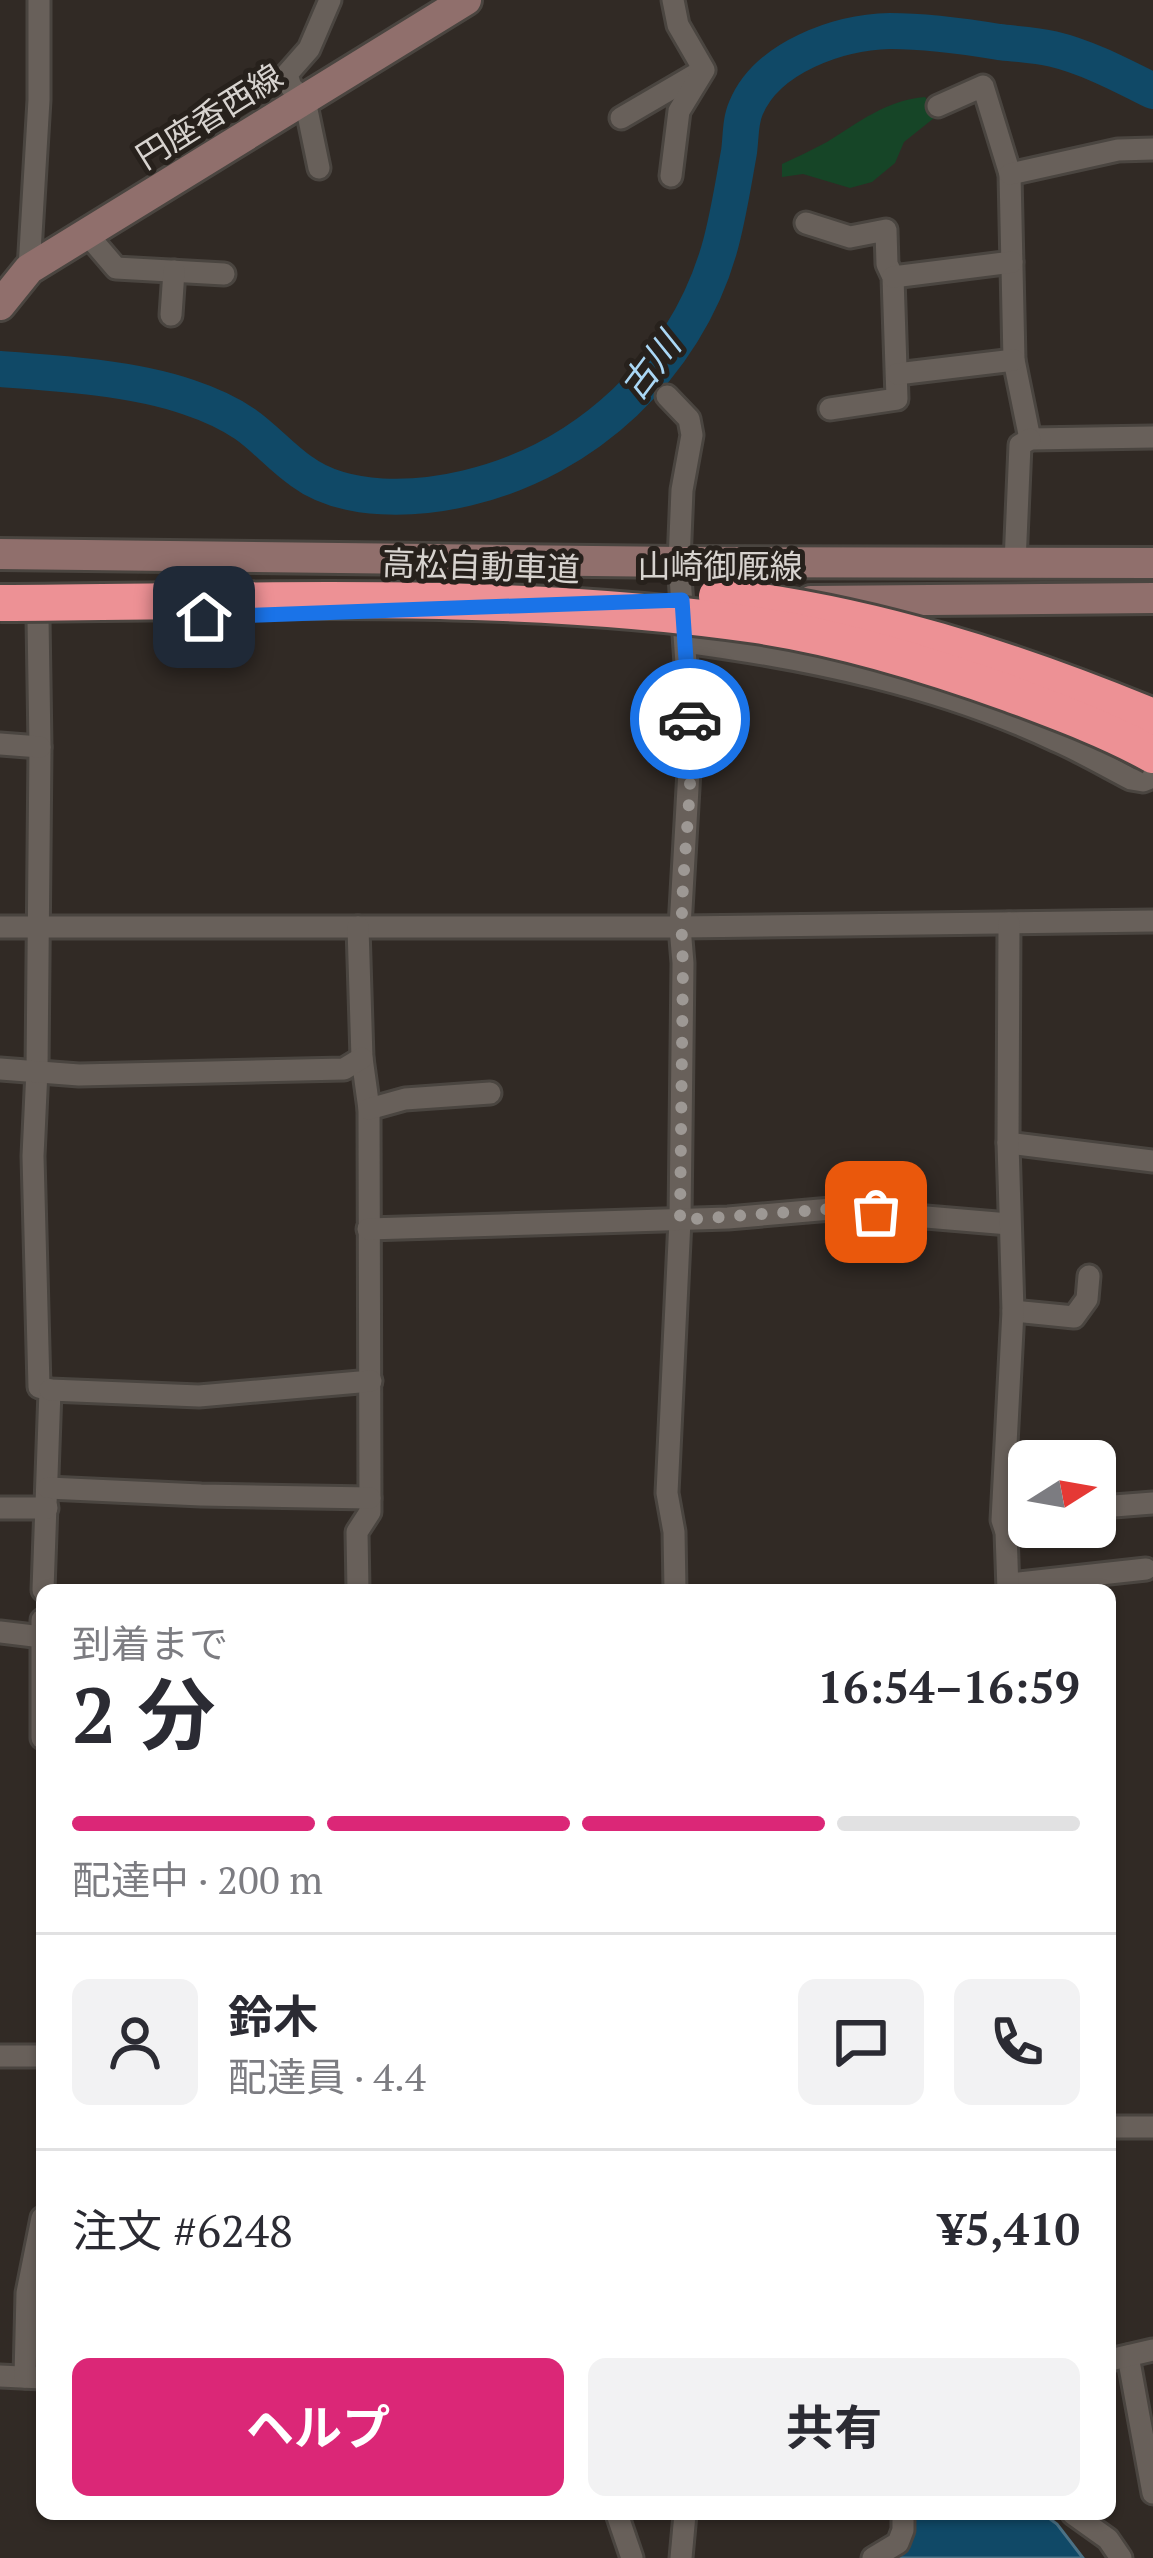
<!DOCTYPE html>
<html lang="ja">
<meta charset="utf-8">
<style>
:root{--surface:#fff;--page:#f2f2f3;--text:#2b2b33;--muted:#7c7c81;--line:#e1e1e2;--accent:#db2777}
body{margin:0;font-family:"PT Serif","Noto Sans JP",serif;background:var(--page);color:var(--text);height:100vh;display:flex;flex-direction:column;font-size:45px;white-space:nowrap}
*{box-sizing:border-box;margin:0}
p{font-size:39px;color:var(--muted)}
.icon{flex:none;width:66px;height:66px;fill:none;stroke:currentColor;stroke-width:2;stroke-linecap:round;stroke-linejoin:round}
.map{position:relative;flex:1;overflow:hidden}
.drawer{position:absolute;left:36px;top:1584px;width:1080px;height:936px;display:flex;flex-direction:column;background:var(--surface);border-radius:18px;box-shadow:0 3px 9px #0004}
.drawer>*{flex:none}
.needle{width:78px;rotate:79deg}
.buttons{position:absolute;left:1008px;top:1440px;display:grid;gap:24px}
.buttons a{display:grid;place-items:center;width:108px;height:108px;border-radius:18px;background:var(--surface);box-shadow:0 3px 9px #0004;font-size:60px}
.pin{position:absolute;display:grid;place-items:center;width:102px;height:102px;color:#fff;margin:-51px;border-radius:24px;box-shadow:0 6px 18px #0006}
.courier{position:absolute;display:grid;place-items:center;width:120px;height:120px;margin:-60px;border:9px solid #1a73e8;border-radius:50%;background:#fff;color:#222;box-shadow:0 3px 15px #0007}
.summary em{font-style:normal;font-weight:700}
.summary div{display:flex;flex-direction:column-reverse}
.summary{display:flex;align-items:center;justify-content:space-between;height:204px;padding:0 36px}
h1{font-size:78px;font-weight:700;line-height:90px}
.bar{display:grid;grid-template-columns:repeat(4,1fr);gap:18px 12px;align-content:center;height:144px;padding:0 36px}
.bar i{height:15px;border-radius:9px;background:var(--line)}
.bar .on{background:var(--accent)}
.bar p{grid-column:span 4}
.line{display:flex;align-items:center;gap:30px;padding:0 36px;border-top:3px solid var(--line)}
.line div{flex:1}
.round{display:grid;place-items:center;flex:none;width:126px;height:126px;border-radius:18px;background:var(--page)}
.primary-button{display:flex;gap:24px;margin-top:auto;padding:24px 36px}
.primary-button a{flex:1;height:138px;border-radius:18px;background:var(--accent);color:#fff;font-size:48px;font-weight:700;line-height:138px;text-align:center}
.primary-button a+a{background:var(--page);color:var(--text)}
.map>svg:first-child{display:block}
.green{fill:#164527}
.water{fill:#104967;stroke:#4c7286;stroke-width:3}
.lines{fill:none;stroke-linecap:round;stroke-linejoin:round}
.river{stroke:#104967;stroke-width:36}
.minor-casing{stroke:#4a4540;stroke-width:27}
.secondary-casing{stroke:#4a4540;stroke-width:36}
.minor{stroke:#68605a;stroke-width:21}
.secondary{stroke:#906f6c;stroke-width:30}
.motorway-bridge-casing{stroke:#4a4540;stroke-width:42;stroke-linecap:butt}
.motorway-bridge{stroke:#ed9195;stroke-width:36}
.done{stroke:#9d9894;stroke-width:12;stroke-dasharray:0 21.6}
.route{stroke:#1a73e8;stroke-width:15}
.labels{text-anchor:middle;stroke-width:10;stroke-linejoin:round;paint-order:stroke}
.street-label{font-size:33px;fill:#d7d3cf;stroke:#27211c}
.water-label{font-size:36px;font-style:italic;fill:#aad7f5;stroke:#27211c}
</style>
<div class="map">
<svg width="1153" height="2558" viewBox="0 0 1153 2558">
<rect width="100%" height="100%" fill="#312a25"/>
<path class="green" d="M925,97L939,114L904,142L895,163L872,182L850,188L803,174L782,177V164C797,157 812,150 827,142C859,122 887,100 925,97Z"/>
<polygon class="water" points="910,2514 1043,2514 1057,2524 1083,2558 886,2558"/>
<g class="lines">
<path class="river" d="M0,369C58,373 134,378 188,397C206,403 229,413 245,424C265,438 281,457 301,471C345,504 417,500 467,488C586,460 685,367 719,250C728,219 733,185 739,152C741,138 740,121 746,108C767,57 839,32 890,31C926,31 963,36 999,42C1016,44 1035,45 1053,49C1087,57 1121,75 1153,91"/>
<defs>
<g id="minor">
<polyline points="938,106 983,86 1010,174 1014,360 1030,439 1153,437"/>
<polyline points="621,118 698,73"/>
<polyline points="319,168 305,100 291,87 287,74 309,49 330,0"/>
<polyline points="1010,174 1118,150 1153,149"/>
<polyline points="671,176 679,111 704,70 678,25 673,0"/>
<polyline points="806,223 850,237 886,230 887,264 893,277 897,399 830,409"/>
<polyline points="87,234 116,268 224,274"/>
<polyline points="29,269 39,100 39,0"/>
<polyline points="893,277 1012,262"/>
<polyline points="171,315 174,271"/>
<polyline points="897,374 1014,360"/>
<polyline points="667,396 689,419 692,435 682,490 679,562 691,736 680,927 683,963 680,1220 667,1493 674,1532 675,1590"/>
<polyline points="1015,563 1020,445 1030,439"/>
<polyline points="38,618 40,747 37,1070 33,1156 39,1387 50,1390 43,1590"/>
<path d="M685,642C812,659 941,686 1057,741C1082,752 1106,766 1131,779L1143,781L1153,777"/>
<polyline points="0,744 40,747"/>
<polyline points="0,927 680,927 1153,921"/>
<polyline points="358,927 362,1058 369,1109 370,1512 357,1532 358,1590"/>
<polyline points="0,1069 79,1075 344,1069 362,1058"/>
<polyline points="369,1109 405,1099 490,1093"/>
<polyline points="1008,1143 1153,1161"/>
<polyline points="368,1229 728,1218 831,1209 1009,1224"/>
<polyline points="1013,1311 1074,1317 1087,1299 1089,1276"/>
<polyline points="50,1390 199,1396 371,1381"/>
<polyline points="48,1488 201,1495 370,1498"/>
<polyline points="0,1508 47,1508"/>
<polyline points="1095,1513 1114,1506 1153,1503"/>
<polyline points="1006,1532 1035,1527"/>
<polyline points="1009,1584 1146,1569"/>
<polyline points="1008,1590 1006,1532 1002,1520 1013,1311 1008,1143 1009,923"/>
<polyline points="42,1620 42,1738"/>
<polyline points="0,1632 42,1637"/>
<polyline points="0,2056 42,2056"/>
<polyline points="1110,2127 1153,2127"/>
<polyline points="1128,2356 1153,2493"/>
<polyline points="1110,2360 1153,2350"/>
<polyline points="0,2376 42,2378"/>
<polyline points="25,2377 27,2293 42,2218"/>
<polyline points="617,2514 632,2558"/>
<polyline points="1073,2514 1108,2539 1121,2558"/>
<polyline points="681,2558 685,2514"/>
<polyline points="873,2558 898,2543 903,2530 903,2514"/>
</g>
<g id="secondary">
<polyline points="0,305 29,269 466,0"/>
<polyline points="0,554 679,562 1153,563"/>
<polyline points="811,601 1153,598"/>
</g>
</defs>
<use href="#minor" class="minor-casing"/>
<use href="#secondary" class="secondary-casing"/>
<use href="#minor" class="minor"/>
<use href="#secondary" class="secondary"/>
<defs>
<g id="motorway-bridge">
<path d="M717,596C869,613 1012,659 1153,717"/>
<path d="M0,603C252,602 506,589 756,625C843,638 928,664 1011,694C1059,712 1108,730 1153,755"/>
</g>
</defs>
<use href="#motorway-bridge" class="motorway-bridge-casing"/>
<use href="#motorway-bridge" class="motorway-bridge"/>
</g>
<g class="lines">
<path class="done" d="M690,719C695,801 677,882 683,963L680,1220L831,1209L876,1212"/>
<polyline class="route" points="204,617 682,600 690,719"/>
</g>
<g class="labels">
<g class="street-label">
<text transform="translate(209 116) rotate(-32)" y="12">円座香西線</text>
<text transform="translate(481 566) rotate(2)" y="12">高松自動車道</text>
<text x="720" y="578">山崎御厩線</text>
</g>
<g class="water-label">
<text transform="translate(650 366) rotate(-53)" y="13">古川</text>
</g>
</g>
</svg>
<div class="buttons">
<a><svg class="needle" viewBox="-14 -14 28 28"><path d="M0-13l5 13h-10z" fill="#e53935"/><path d="M0 13l5-13h-10z" fill="#7c7c81"/></svg></a>
</div>
<div class="pin" style="left:876px;top:1212px;background:#ea580c"><svg class="icon" aria-label="bag" viewBox="0 0 24 24"><path d="M5 8h14l-1 12H6zM9 8a3 3 0 0 1 6 0"/></svg></div>
<div class="pin" style="left:204px;top:617px;background:#1f2937"><svg class="icon" aria-label="home" viewBox="0 0 24 24"><path d="M3 11l9-7 9 7M6 9v11h12V9"/></svg></div>
<div class="courier" style="left:690px;top:719px"><svg class="icon" aria-label="car" viewBox="0 0 24 24"><path d="M5 17H2v-5l4-1 3-4h7l3 4 3 1v5h-3M9 17h6M6 11h13"/><circle cx="7" cy="17" r="2"/><circle cx="17" cy="17" r="2"/></svg></div>
<section class="drawer">
<div class="summary"><div><h1>2 分</h1><p>到着まで</p></div><em>16:54–16:59</em></div>
<div class="bar"><i class="on"></i><i class="on"></i><i class="on"></i><i></i><p>配達中 · 200 m</p></div>
<div class="line" style="height:216px"><a class="round"><svg class="icon" aria-label="person" viewBox="0 0 24 24"><circle cx="12" cy="8" r="4"/><path d="M4 21q1-7 8-7t8 7"/></svg></a><div><b>鈴木</b><p>配達員 · 4.4</p></div><a class="round"><svg class="icon" aria-label="chat" viewBox="0 0 24 24"><path d="M4 5h16v11H9l-5 4z"/></svg></a><a class="round"><svg class="icon" aria-label="phone" viewBox="0 0 24 24"><path d="M5 4h4l2 5-3 2q2 4 5 5l2-3 5 2v4C11 20 4 13 5 4z"/></svg></a></div>
<div class="line" style="height:156px"><div>注文 #6248</div><b>¥5,410</b></div>
<div class="primary-button"><a>ヘルプ</a><a>共有</a></div>
</section>
</div>
